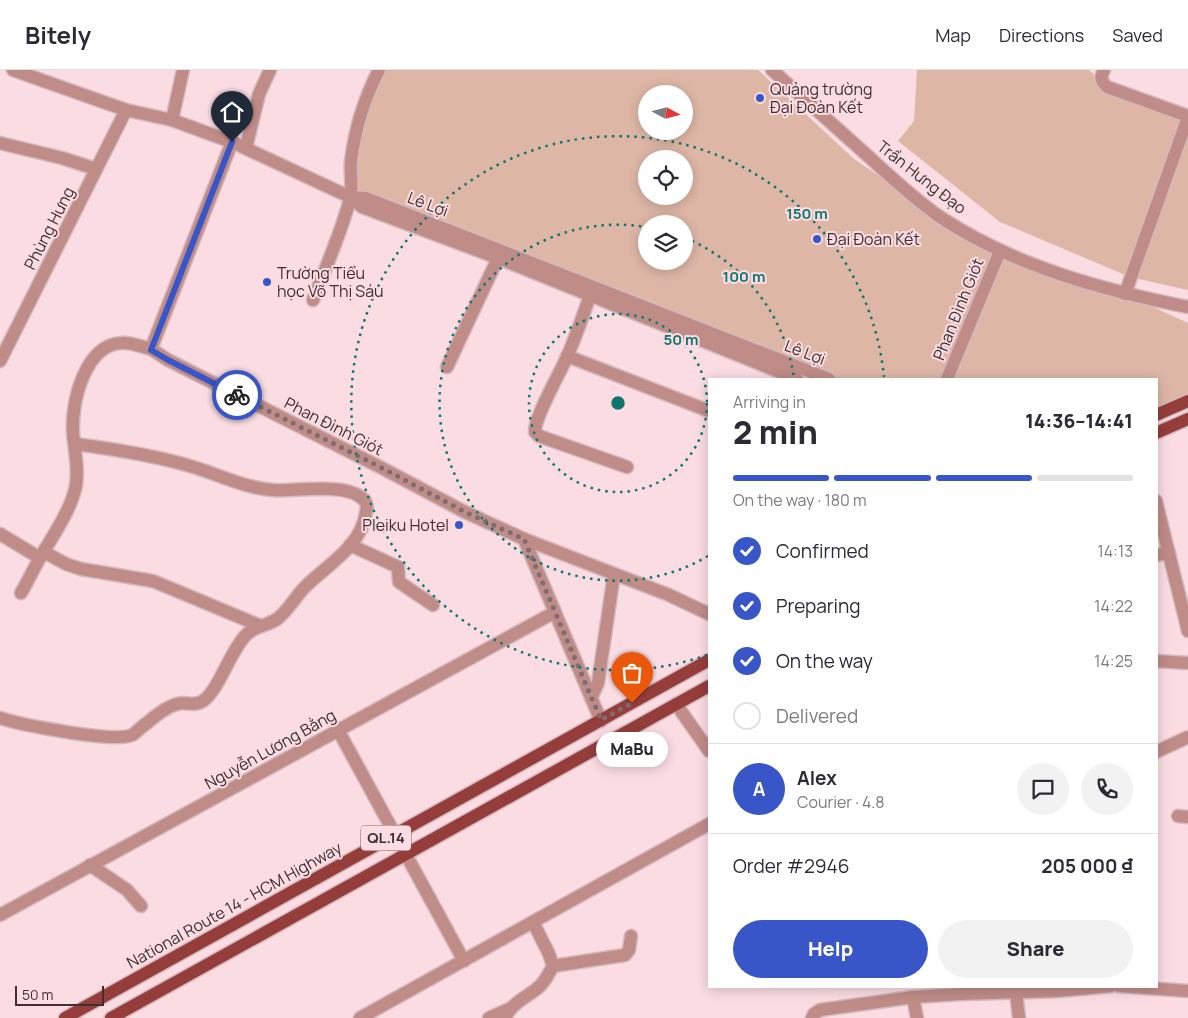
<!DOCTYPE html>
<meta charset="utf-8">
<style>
:root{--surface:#fff;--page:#f2f2f3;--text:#2b2b33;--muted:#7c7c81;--line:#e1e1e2;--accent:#3956c8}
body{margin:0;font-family:Manrope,sans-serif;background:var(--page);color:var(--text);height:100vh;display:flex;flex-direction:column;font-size:19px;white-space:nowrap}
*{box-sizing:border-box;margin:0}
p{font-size:16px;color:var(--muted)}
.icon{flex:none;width:28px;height:28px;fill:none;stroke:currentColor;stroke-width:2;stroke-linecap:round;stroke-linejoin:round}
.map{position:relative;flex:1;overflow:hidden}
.drawer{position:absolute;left:708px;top:308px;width:450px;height:610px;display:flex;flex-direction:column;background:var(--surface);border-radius:0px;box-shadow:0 2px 12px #0003}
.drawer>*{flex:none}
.needle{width:32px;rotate:97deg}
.buttons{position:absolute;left:638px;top:15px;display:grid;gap:10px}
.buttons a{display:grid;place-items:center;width:55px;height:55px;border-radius:50%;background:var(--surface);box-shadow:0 2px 12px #0003;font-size:25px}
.scale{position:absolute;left:15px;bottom:12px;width:89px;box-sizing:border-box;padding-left:5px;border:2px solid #3d2f32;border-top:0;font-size:14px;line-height:18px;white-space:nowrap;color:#3d2f32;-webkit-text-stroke:4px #fadce2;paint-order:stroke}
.pin{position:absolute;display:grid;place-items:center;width:42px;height:42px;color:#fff;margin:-51px -21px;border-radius:50% 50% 50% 0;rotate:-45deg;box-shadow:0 0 5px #0007}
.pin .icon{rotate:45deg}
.courier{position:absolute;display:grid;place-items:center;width:50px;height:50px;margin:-25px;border:4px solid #3956c8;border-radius:50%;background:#fff;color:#222;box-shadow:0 1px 6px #0007}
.bubble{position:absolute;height:35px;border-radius:18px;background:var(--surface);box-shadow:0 2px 12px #0003;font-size:16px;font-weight:800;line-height:35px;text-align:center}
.summary em{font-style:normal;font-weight:800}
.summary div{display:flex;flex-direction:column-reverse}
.summary{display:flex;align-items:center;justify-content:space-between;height:85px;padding:0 25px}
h1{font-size:32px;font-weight:800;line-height:38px}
.bar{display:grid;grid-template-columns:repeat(4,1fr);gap:8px 5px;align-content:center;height:60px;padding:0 25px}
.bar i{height:6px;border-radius:4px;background:var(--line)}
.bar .on{background:var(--accent)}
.bar p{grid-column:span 4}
.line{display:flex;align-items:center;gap:12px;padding:0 25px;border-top:1px solid var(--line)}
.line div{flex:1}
.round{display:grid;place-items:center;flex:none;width:52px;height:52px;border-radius:26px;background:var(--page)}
ol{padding:0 25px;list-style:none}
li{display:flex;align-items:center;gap:15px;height:55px}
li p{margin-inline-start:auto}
li .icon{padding:5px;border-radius:50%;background:var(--accent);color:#fff;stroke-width:4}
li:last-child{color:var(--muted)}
li i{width:28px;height:28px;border:2px solid var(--line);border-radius:50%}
.cta{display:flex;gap:10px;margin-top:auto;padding:10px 25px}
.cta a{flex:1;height:58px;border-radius:30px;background:var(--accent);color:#fff;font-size:20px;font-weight:800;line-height:58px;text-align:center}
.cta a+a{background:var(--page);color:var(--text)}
header{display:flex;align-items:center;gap:30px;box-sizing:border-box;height:70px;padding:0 25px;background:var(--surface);border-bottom:1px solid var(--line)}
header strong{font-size:24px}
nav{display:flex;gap:28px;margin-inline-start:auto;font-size:18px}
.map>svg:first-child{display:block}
.green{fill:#ddb6a6;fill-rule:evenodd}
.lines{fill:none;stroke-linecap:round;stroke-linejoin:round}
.minor-casing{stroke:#d4b9bf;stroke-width:15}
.major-casing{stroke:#d4b9bf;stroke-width:15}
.minor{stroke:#bf8c88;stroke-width:12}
.major{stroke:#953d3b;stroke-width:12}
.done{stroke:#7f6c70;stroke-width:5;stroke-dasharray:0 9}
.route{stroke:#3956c8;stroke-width:6}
.ring{fill:none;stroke:#0f766e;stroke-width:2.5;stroke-dasharray:2.5 5}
.poi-dot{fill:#3956c8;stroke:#fadce2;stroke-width:2}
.labels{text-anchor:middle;stroke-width:4;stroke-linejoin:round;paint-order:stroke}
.shield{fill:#fadce2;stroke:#766367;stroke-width:1}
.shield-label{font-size:15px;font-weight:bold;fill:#3d2f32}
.poi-label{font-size:16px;fill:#3d2f32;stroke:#fadce2;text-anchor:start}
.street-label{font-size:16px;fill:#3d2f32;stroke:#fadce2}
.centre{fill:#0f766e;stroke:#fadce2;stroke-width:2.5}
.ring-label{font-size:15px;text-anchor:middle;font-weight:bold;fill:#0f766e;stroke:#fadce2;stroke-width:4;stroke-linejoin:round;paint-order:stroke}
</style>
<header>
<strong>Bitely</strong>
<nav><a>Map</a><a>Directions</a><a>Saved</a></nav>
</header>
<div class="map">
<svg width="1188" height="948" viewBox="0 0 1188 948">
<rect width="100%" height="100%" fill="#fadce2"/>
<g class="green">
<path d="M379,0H758L854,89L940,147L1000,181L1125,224L1188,253V326L1156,338V309H830L350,127L352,81ZM646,24H684V61H646ZM646,89H684V126H646ZM646,154H684V191H646Z"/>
<polygon points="917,0 1089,0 1104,14 1188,44 1188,220 1130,207 1000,152 898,71 914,51"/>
</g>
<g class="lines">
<defs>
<g id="minor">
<polyline points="13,0 126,40 172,50 232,72 350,127 366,128 829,309"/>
<path d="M772,0C804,29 836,57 868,86C891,107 914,129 940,147C1014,196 1102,220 1188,237"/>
<path d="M1104,0C1100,7 1101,11 1107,17L1188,46"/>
<polyline points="172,50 183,0"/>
<polyline points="232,72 151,279 168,290 380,397 465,442 524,469 669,525 709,544"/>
<polyline points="0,73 62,88 96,99"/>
<polyline points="246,78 259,24 270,0"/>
<polyline points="350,127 362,137 498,188 797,309"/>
<path d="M593,217C585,240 577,264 567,287C560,303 534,348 535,362L539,366L627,397"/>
<polyline points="1125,224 1188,47"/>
<path d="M313,230C326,197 341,163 350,129C353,118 350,103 351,91C355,59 364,29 379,0"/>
<polyline points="567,286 709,341"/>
<polyline points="0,291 126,40"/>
<polyline points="447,297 498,188"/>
<polyline points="947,309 1000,181"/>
<polyline points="1156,431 1188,561"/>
<polyline points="0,464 40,488"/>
<polyline points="524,469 601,651"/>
<polyline points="350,475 398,497 399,512 433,535"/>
<polyline points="44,482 66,494 81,499 153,511 261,556"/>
<polyline points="1156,485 1169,483"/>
<path d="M21,523C28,511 34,498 41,486C53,466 72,438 76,415C79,397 74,379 73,362C71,333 85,274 122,273C132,272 142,277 151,279"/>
<polyline points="1156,591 1188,593"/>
<polyline points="591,628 598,613 614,504"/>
<polyline points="676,634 709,681"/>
<path d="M0,648C22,655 114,673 132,665C137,662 142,656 147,653C155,646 166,637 177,634C185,631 195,637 203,631C219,620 230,581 246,565C254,556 267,556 277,549C288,541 295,527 305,517C327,495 362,476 366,442C367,439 367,434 365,431C349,411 296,422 273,420C244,418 218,404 190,396C153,385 113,379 75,374"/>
<polyline points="338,660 464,891"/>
<polyline points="1156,682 1188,667"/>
<polyline points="1178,746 1188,747"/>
<polyline points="90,795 127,820 141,836"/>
<polyline points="0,845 555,542"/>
<polyline points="553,896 625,885 629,880 631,866"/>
<polyline points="1119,916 1188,921"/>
<polyline points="1016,922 1019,948"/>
<polyline points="913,927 917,948"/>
<polyline points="360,948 709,754"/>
<polyline points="489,948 509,939"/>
<path d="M505,948C512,932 528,927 540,916C546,910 549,903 553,896L549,884L533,852"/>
<polyline points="812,948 814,944 820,940 913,927 961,924 1057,921 1111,916"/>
</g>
<g id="major">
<polyline points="1156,345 1188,331"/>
<polyline points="1156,363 1188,349"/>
<polyline points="65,948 709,590"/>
<polyline points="111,948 709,616"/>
</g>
</defs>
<use href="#minor" class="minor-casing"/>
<use href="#major" class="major-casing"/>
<use href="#minor" class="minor"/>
<use href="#major" class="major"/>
</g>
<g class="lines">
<polyline class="done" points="237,325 380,397 465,442 524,469 601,650 632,633"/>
<polyline class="route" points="232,72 151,280 168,290 237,325"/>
</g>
<g class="ring">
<circle cx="618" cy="333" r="89"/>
<path d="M708 486A178 178 0 1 1 646 157M685 168A178 178 0 0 1 794 308"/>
<path d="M707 585A267 267 0 1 1 884 307"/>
</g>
<g class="poi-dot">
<circle cx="760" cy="28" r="5"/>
<circle cx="817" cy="169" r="5"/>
<circle cx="267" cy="212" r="5"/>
<circle cx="459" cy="455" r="5"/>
</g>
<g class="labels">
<rect class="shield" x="361" y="755.5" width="50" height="25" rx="4"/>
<g class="shield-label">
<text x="386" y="773">QL.14</text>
</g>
<g class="poi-label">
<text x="770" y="25">Quảng trường<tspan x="770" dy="18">Đại Đoàn Kết</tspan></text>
<text x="827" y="175">Đại Đoàn Kết</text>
<text x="277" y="209">Trường Tiểu<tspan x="277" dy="18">học Võ Thị Sáu</tspan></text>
<text x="449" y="461" text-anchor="end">Pleiku Hotel</text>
</g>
<g class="street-label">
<text transform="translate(922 107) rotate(38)" y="6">Trần Hưng Đạo</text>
<text transform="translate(428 134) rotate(21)" y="6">Lê Lợi</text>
<text transform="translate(49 158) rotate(-63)" y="6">Phùng Hưng</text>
<text transform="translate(958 239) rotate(-68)" y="6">Phan Đình Giót</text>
<text transform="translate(805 282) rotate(21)" y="6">Lê Lợi</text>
<text transform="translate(334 356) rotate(27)" y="6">Phan Đình Giót</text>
<text transform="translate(270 679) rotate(-29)" y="6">Nguyễn Lương Bằng</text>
<text transform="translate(234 835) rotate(-29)" y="6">National Route 14 - HCM Highway</text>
</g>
</g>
<circle cx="618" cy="333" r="8" class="centre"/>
<g class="ring-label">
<text x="807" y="149">150 m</text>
<text x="744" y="212">100 m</text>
<text x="681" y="275">50 m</text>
</g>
</svg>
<div class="buttons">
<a><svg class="needle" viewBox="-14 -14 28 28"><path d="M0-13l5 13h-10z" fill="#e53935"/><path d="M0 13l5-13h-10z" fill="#7c7c81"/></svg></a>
<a><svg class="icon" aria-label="locate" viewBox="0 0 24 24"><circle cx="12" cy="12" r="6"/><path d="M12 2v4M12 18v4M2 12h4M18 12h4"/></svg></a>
<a><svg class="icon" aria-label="layers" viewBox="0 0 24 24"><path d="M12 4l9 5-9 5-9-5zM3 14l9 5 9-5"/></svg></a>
</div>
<div class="scale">50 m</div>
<div class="pin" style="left:632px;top:633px;background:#ea580c"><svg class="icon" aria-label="bag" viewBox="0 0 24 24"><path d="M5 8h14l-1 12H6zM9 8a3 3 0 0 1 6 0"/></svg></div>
<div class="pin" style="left:232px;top:72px;background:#1f2937"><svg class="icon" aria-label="home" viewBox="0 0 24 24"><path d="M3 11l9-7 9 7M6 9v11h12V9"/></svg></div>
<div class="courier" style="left:237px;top:325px"><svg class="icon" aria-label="bike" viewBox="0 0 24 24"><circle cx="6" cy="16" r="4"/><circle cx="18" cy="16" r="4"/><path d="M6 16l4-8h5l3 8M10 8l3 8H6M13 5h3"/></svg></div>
<div class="bubble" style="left:596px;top:662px;width:72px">MaBu</div>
<section class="drawer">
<div class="summary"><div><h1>2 min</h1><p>Arriving in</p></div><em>14:36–14:41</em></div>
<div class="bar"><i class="on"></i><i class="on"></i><i class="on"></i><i></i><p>On the way · 180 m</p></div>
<ol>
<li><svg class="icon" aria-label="check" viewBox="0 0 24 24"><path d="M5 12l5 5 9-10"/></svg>Confirmed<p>14:13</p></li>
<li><svg class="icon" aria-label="check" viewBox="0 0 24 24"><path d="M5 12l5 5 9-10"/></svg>Preparing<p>14:22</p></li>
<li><svg class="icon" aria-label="check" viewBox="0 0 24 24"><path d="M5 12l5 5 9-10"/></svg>On the way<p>14:25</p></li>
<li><i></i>Delivered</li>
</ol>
<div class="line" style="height:90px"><b class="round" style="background:var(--accent);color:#fff">A</b><div><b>Alex</b><p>Courier · 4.8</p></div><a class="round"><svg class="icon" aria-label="chat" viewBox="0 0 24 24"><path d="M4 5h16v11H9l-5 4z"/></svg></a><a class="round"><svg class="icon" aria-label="phone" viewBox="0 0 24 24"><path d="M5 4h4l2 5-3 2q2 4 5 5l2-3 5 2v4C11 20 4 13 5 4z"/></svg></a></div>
<div class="line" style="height:65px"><div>Order #2946</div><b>205 000 ₫</b></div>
<div class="cta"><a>Help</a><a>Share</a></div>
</section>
</div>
